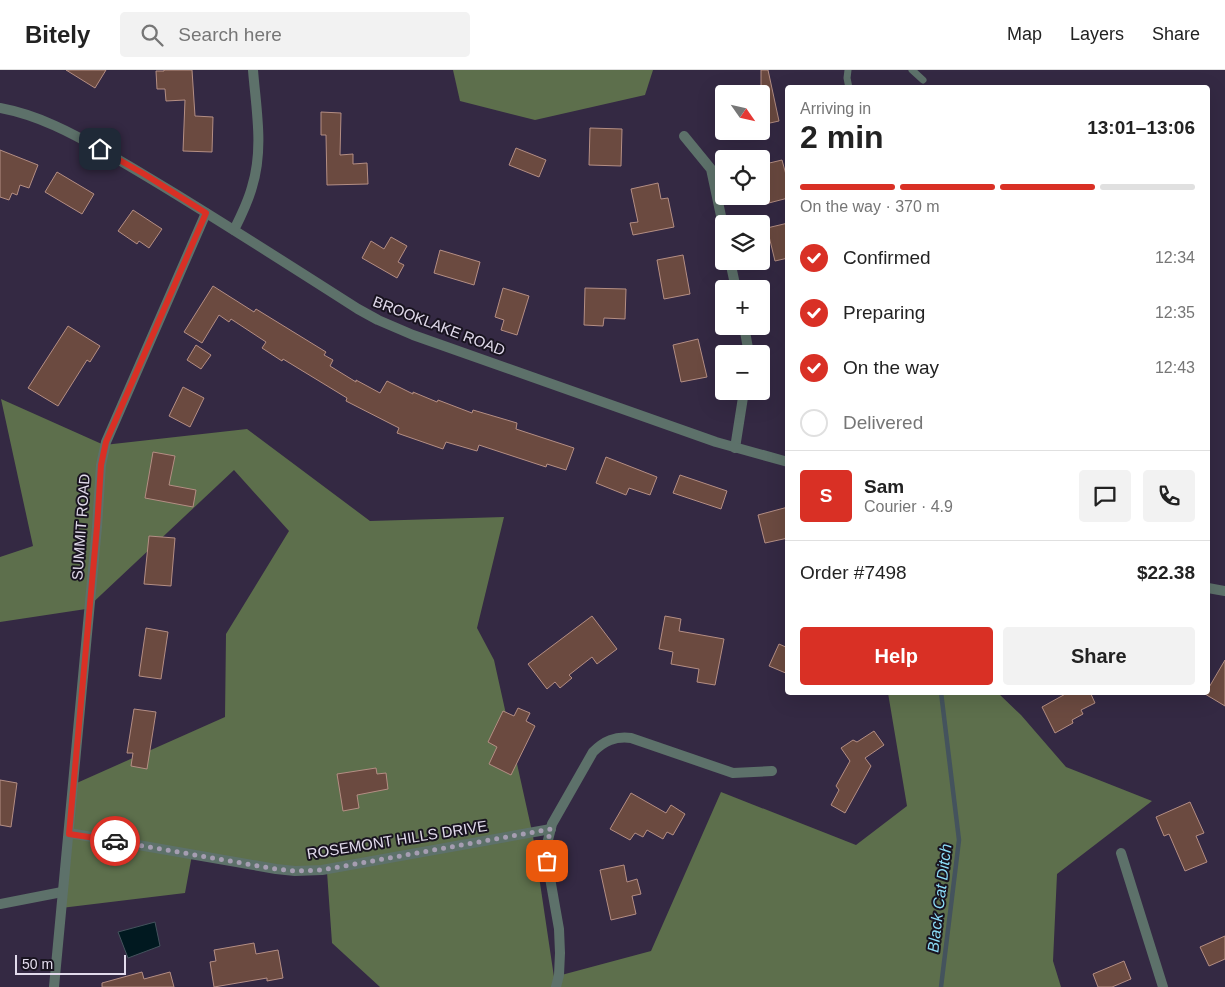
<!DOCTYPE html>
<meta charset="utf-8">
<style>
:root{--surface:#fff;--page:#f2f2f2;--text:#222;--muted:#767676;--line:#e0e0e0;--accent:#d93025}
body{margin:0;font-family:Arial,sans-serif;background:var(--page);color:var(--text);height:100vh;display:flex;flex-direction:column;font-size:19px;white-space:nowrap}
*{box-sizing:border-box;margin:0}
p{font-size:16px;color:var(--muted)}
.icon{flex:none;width:28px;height:28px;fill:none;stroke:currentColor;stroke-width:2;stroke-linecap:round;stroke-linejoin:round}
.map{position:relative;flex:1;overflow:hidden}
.drawer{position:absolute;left:785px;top:15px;width:425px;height:610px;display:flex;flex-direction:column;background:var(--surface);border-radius:5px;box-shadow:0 5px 20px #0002}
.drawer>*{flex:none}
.needle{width:32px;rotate:124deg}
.buttons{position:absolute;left:715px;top:15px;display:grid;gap:10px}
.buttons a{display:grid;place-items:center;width:55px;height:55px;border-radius:5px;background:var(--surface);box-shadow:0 5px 20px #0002;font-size:25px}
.scale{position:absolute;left:15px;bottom:12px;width:111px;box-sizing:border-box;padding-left:5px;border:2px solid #e2dbec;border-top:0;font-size:14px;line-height:18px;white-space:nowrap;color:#e2dbec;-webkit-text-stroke:4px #191420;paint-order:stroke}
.pin{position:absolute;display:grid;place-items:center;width:42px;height:42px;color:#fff;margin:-21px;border-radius:10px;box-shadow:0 2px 8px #0006}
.courier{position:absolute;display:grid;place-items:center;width:50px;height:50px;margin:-25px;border:4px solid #d93025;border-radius:50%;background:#fff;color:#222;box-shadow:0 1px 6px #0007}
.headline em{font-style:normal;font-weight:700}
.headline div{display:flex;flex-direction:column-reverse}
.headline{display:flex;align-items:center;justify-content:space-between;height:85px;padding:0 15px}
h1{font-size:32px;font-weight:700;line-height:38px}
.bar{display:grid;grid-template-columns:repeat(4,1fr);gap:8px 5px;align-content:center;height:60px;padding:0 15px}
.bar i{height:6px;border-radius:4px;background:var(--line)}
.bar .selected{background:var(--accent)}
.bar p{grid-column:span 4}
.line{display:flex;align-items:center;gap:12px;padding:0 15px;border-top:1px solid var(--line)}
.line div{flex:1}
.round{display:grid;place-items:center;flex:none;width:52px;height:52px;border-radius:5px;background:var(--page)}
ol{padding:0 15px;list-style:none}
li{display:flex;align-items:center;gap:15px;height:55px}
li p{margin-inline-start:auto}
li .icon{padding:5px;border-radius:50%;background:var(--accent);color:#fff;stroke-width:4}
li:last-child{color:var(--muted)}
li i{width:28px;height:28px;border:2px solid var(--line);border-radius:50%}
.button{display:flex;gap:10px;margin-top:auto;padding:10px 15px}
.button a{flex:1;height:58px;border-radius:5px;background:var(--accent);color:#fff;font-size:20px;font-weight:700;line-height:58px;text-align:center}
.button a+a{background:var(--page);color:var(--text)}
header{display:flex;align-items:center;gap:30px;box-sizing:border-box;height:70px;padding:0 25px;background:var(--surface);border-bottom:1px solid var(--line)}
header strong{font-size:24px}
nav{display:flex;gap:28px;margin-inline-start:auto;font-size:18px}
.search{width:350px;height:45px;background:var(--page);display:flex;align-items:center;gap:12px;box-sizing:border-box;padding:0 18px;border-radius:5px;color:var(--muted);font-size:19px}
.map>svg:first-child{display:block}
.forest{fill:#5d6f4c}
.water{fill:#011920;stroke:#44535d}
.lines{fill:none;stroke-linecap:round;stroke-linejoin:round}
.stream{stroke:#44535d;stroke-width:4.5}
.building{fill:#6b4a40;stroke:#b48e84}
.service{stroke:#5d716a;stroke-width:7}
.minor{stroke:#5d716a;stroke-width:10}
.tertiary{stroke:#5d716a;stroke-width:10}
.done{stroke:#a59db1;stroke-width:5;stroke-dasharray:0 9}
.route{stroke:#d93025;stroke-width:6}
.labels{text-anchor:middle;stroke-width:4;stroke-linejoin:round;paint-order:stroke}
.street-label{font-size:15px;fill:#e2dbec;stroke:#191420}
.water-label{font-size:16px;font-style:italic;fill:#8cddf8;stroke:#191420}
</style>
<header>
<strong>Bitely</strong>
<div class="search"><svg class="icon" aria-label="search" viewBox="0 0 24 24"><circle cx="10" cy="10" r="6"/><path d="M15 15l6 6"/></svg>Search here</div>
<nav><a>Map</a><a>Layers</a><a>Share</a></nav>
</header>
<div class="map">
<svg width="1225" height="917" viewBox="0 0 1225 917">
<rect width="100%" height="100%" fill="#342943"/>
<g class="forest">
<polygon points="453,0 653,0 645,25 535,50 460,31"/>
<polygon points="1,329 104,375 247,359 370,451 504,447 477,558 494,590 533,766 554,907 651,881 721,722 856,775 907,736 888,623 998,623 1021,645 1066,697 1152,731 1057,804 1053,891 1061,917 380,917 332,873 327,802 192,785 185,823 61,838 70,716 225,647 226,564 289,461 234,400 86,539 0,552 0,487 33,476"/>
</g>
<polygon class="water" points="155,852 160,876 128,888 118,862"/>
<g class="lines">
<polyline class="stream" points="941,622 959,770 941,917"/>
</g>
<g class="building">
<polygon points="66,0 106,0 95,18"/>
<polygon points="164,0 192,0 195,46 213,47 212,82 183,81 185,30 166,31 165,19 157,19 156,1 164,1"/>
<polygon points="761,0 768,0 779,51 761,55"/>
<polygon points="321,42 341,43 340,85 353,84 353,94 367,93 368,114 327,115 326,65 321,65"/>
<polygon points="590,58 622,59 621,96 589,95"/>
<polygon points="516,78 546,90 539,107 509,95"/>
<polygon points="0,80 38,95 29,118 20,115 17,125 12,123 9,130 0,127"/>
<polygon points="782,90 788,112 788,128 765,134 761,120 761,95"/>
<polygon points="57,102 94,124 82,144 45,122"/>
<polygon points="658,113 661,129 668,128 674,157 633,165 630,153 638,152 631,119"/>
<polygon points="133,140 162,159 149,178 139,171 137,174 118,161"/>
<polygon points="788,153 788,188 775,191 767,158"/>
<polygon points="391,167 407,176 398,192 404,195 397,208 362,188 371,171 384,179"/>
<polygon points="440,180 480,192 474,215 434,203"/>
<polygon points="683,185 690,224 664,229 657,190"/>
<polygon points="213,216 254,242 256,239 326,282 324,285 333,290 330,296 356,312 356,310 380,323 387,311 413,324 413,322 437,332 438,330 472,343 473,340 517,353 516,359 574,378 566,400 547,394 546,397 479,375 477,381 446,372 443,379 397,363 399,358 346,331 347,328 283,289 282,291 262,278 266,272 231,249 229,252 219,245 202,273 184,262"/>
<polygon points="503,218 529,226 517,265 501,260 504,250 495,247"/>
<polygon points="585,218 626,219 625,249 604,248 603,256 584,255"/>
<polygon points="68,256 100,276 90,292 87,290 58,336 28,318"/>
<polygon points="698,269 707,307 681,312 673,275"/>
<polygon points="196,275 211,285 201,299 187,290"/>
<polygon points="183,317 204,328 190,357 169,346"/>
<polygon points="153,382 175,386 169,415 196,420 193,437 145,428"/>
<polygon points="606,387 657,407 650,425 629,418 626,425 596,413"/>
<polygon points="680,405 727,421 721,439 673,423"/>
<polygon points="788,437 788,468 765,473 758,445"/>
<polygon points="149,466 175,468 171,516 144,514"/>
<polygon points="592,546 617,579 597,594 592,587 569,605 572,608 560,618 555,612 547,619 528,594"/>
<polygon points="665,546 681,549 679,561 724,569 715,615 697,612 699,599 671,594 673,582 659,579"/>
<polygon points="146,558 168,562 161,609 139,606"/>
<polygon points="779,574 788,578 788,604 769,596"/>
<polygon points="1225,590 1225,636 1205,624 1208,622 1208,619"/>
<polygon points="1069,622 1090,622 1095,633 1081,640 1083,644 1072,650 1073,653 1055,663 1042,637"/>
<polygon points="518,638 530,643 526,651 535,656 511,705 489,694 497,677 488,672 503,641 514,646"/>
<polygon points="134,639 156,642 147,699 131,696 133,683 127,683"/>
<polygon points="874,661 884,675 865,688 871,696 845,743 831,735 839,720 836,716 850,691 841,678 853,670 857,672"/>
<polygon points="376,698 377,704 386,703 388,719 357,725 359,738 343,741 337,704"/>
<polygon points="0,710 17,713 11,757 0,755"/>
<polygon points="631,723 666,743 671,735 685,744 673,765 667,762 663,769 647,760 643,767 635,763 630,770 610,759"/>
<polygon points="1190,732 1204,763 1196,766 1207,792 1185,801 1169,764 1164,766 1156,747"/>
<polygon points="624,795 627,812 637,809 641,824 632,826 636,844 611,850 600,800"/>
<polygon points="1225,866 1225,889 1209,896 1200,877"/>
<polygon points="254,873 256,884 278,880 283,908 267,911 267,908 214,917 210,892 216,891 214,880"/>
<polygon points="1124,891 1131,909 1112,917 1098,917 1093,904"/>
<polygon points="142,902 144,909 170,902 174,917 102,917 102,913"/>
</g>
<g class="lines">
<g class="service">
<polyline points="848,0 847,8 849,18"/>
<polyline points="912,0 923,10"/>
</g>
<g class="minor">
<polyline points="684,66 711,99 724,160"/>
<polyline points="730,191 736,219"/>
<polyline points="744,256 749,284"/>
<polyline points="735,378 744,321"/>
<polyline points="69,763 276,799 295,801 322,800 551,759"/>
<polyline points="1121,783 1163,917"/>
<polyline points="0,834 62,822"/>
<polyline points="54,917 97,457 101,395 106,372 206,143"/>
<path d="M556,917L559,905L560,883L559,859L547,791V774L552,754L593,682C604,671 615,666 631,668L733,703L772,701"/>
</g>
<g class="tertiary">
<path d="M0,38C38,45 72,63 105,82C128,95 151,109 174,123C236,161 297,200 358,239L378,250L413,265L716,372L788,392"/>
<path d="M234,160C241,146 248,132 252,117C264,79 256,38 253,0"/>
<polyline points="1208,518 1225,521"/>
</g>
</g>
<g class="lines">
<polyline class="done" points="115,771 276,799 295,801 322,800 551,759 547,774 547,791"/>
<polyline class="route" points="100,79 144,104 206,143 106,372 101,395 97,457 69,764 115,771"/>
</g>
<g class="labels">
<g class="street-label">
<text transform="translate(439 256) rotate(21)" y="5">BROOKLAKE ROAD</text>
<text transform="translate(81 457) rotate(-86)" y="5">SUMMIT ROAD</text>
<text transform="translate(397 770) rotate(-9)" y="5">ROSEMONT HILLS DRIVE</text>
</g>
<g class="water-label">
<text transform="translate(939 828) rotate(-83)" y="6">Black Cat Ditch</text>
</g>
</g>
</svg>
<div class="buttons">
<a><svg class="needle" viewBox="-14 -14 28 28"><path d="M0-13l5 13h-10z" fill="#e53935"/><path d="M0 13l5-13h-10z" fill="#767676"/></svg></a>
<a><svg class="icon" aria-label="locate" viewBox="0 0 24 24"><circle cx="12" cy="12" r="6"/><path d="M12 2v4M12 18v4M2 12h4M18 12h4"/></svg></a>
<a><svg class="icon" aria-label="layers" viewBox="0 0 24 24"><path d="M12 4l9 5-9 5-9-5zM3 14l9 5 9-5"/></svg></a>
<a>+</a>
<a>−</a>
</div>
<div class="scale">50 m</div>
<div class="pin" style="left:547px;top:791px;background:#ea580c"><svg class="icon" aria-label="bag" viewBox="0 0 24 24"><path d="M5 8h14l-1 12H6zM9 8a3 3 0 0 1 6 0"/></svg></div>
<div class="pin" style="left:100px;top:79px;background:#1f2937"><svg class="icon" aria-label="home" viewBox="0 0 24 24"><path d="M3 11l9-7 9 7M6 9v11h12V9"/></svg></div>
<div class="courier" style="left:115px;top:771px"><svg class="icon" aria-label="car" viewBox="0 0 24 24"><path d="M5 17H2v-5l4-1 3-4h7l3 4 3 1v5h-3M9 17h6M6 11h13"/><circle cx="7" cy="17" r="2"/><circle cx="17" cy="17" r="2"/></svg></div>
<section class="drawer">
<div class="headline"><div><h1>2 min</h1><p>Arriving in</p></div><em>13:01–13:06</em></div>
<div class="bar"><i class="selected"></i><i class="selected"></i><i class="selected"></i><i></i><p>On the way · 370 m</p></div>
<ol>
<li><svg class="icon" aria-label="check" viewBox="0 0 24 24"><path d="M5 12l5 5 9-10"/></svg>Confirmed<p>12:34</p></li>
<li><svg class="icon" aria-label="check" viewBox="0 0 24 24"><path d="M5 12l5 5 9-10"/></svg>Preparing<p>12:35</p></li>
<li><svg class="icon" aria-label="check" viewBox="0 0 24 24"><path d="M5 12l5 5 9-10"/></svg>On the way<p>12:43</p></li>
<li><i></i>Delivered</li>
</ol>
<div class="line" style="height:90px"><b class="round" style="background:var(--accent);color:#fff">S</b><div><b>Sam</b><p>Courier · 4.9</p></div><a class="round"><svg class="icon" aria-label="chat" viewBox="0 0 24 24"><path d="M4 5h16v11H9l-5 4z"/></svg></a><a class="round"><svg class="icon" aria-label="phone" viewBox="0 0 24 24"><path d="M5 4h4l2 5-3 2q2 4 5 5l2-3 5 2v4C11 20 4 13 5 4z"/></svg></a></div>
<div class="line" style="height:65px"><div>Order #7498</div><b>$22.38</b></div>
<div class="button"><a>Help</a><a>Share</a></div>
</section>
</div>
